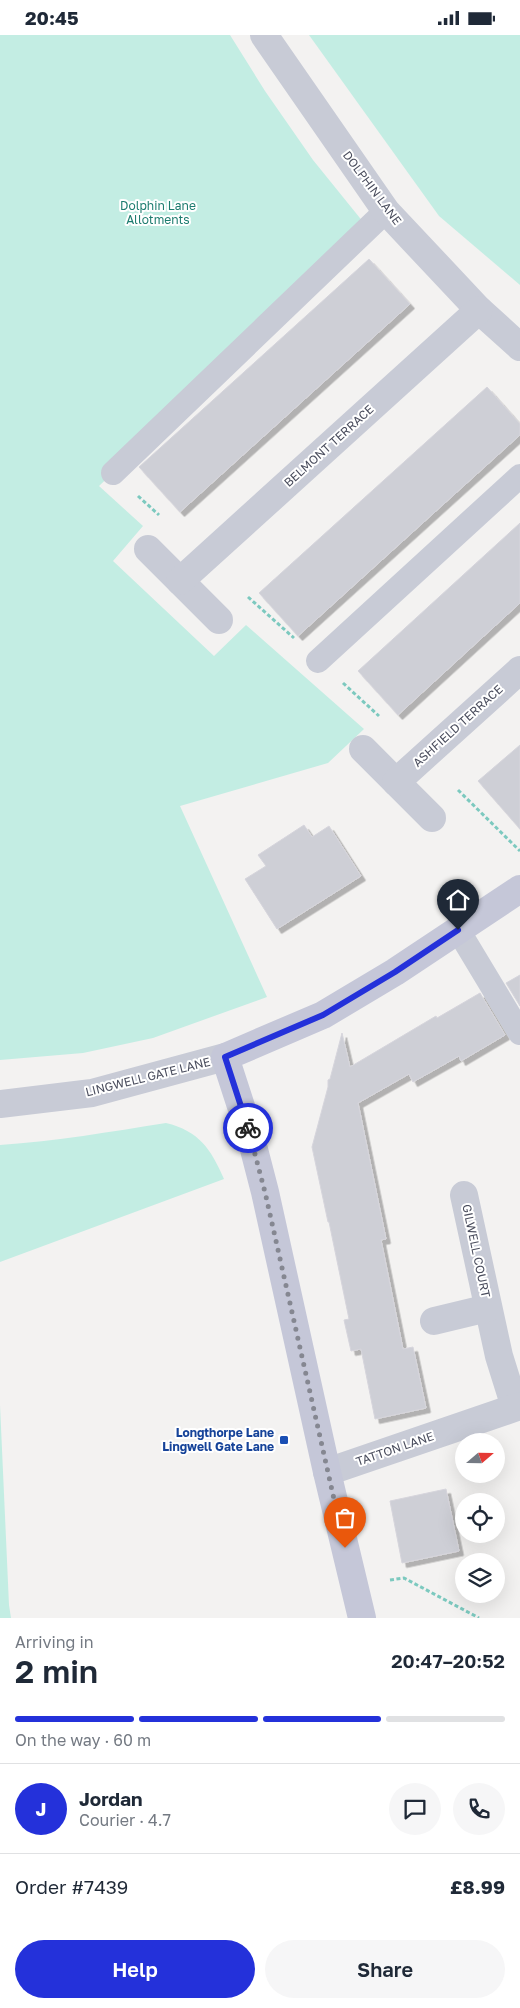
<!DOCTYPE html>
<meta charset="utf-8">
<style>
:root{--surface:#fff;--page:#f6f6f7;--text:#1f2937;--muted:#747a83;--line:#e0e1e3;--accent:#2431da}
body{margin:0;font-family:"Golos Text",sans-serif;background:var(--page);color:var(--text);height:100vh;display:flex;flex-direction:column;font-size:19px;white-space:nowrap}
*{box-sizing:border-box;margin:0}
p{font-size:16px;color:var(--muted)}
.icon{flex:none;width:28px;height:28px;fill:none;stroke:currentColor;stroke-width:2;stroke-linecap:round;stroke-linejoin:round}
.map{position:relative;height:1583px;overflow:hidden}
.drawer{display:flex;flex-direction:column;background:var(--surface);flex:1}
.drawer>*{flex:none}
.needle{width:32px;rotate:70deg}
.controls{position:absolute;left:455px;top:1398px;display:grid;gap:10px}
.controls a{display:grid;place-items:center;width:50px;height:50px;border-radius:50%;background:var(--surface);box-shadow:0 5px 20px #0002;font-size:25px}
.pin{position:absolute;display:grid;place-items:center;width:42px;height:42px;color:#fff;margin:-51px -21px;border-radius:50% 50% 50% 0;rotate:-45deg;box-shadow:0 0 5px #0007}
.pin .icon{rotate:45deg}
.courier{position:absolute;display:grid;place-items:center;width:50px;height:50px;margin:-25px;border:4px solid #2431da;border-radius:50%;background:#fff;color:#222;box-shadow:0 1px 6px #0007}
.overview em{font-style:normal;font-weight:600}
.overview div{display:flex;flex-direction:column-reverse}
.overview{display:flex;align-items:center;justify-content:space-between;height:85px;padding:0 15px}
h1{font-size:32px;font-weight:600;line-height:38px}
.bar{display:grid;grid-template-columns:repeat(4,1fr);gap:8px 5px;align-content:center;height:60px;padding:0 15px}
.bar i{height:6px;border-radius:4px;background:var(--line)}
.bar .current{background:var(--accent)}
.bar p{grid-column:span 4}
.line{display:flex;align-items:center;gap:12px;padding:0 15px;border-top:1px solid var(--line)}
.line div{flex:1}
.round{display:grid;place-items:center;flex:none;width:52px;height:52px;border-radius:26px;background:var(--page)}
.primary-button{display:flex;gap:10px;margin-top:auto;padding:10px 15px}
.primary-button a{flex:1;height:58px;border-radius:30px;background:var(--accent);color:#fff;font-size:20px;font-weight:600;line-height:58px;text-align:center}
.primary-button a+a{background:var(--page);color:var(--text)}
.status{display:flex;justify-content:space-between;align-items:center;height:35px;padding:0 25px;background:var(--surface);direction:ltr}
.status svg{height:14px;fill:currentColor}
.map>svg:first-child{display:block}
.green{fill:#c3ede3}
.building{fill:#cecfd6;stroke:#d6d5dc;filter:url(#shadow)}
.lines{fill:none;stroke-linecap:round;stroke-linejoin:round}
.path{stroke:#7cc9bf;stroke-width:3;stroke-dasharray:4 2.5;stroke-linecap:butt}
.service{stroke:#c8cbd6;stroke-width:24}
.minor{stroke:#c8cbd6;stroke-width:28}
.tertiary{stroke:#c8cbd6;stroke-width:28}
.secondary{stroke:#c5c7d8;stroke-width:28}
.done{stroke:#858791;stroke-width:5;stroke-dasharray:0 9}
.route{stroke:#2431da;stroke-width:6}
.transit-dot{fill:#1a4fb4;stroke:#fff;stroke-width:2}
.labels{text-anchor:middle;stroke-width:4;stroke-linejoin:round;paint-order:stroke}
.street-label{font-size:12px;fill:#4a4d5d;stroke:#fff}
.park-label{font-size:12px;fill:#1d7c6f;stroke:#fff}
.transit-label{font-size:12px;font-weight:bold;fill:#164399;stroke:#fff;text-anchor:end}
</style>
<div class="status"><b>20:45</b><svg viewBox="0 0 49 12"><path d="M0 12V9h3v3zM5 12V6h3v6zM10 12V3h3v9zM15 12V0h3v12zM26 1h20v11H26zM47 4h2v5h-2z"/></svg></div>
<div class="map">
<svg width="520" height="1583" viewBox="0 0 520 1583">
<defs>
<filter id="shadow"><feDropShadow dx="4.5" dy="4.5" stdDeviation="0" flood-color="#0004"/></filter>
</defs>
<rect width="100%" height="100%" fill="#f3f2f1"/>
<g class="green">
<polygon points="0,0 230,0 265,56 313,125 368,193 99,451 143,491 113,526 214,621 246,590 364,694 328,728 180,771 267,962 153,1003 83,1018 0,1025"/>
<polygon points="309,0 520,0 520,250 439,181"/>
<path d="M166,1088C199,1096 211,1114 224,1144L0,1227V1110C56,1106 110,1097 166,1088Z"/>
<polygon points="0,1370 9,1570 11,1583 0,1583"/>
</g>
<g class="building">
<polygon points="369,224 410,269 180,477 139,432"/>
<polygon points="487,352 520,389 520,400 298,601 259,558"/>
<polygon points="520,488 520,568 398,680 358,636"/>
<polygon points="520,710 520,794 478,746"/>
<polygon points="304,790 312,802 329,791 361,841 277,894 245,844 266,831 258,820"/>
<polygon points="520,940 520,971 506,948"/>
<polygon points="480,958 505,1000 461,1026 459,1021 413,1047 409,1039 358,1068 386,1204 381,1205 403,1314 413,1312 426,1373 375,1384 361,1314 351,1316 344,1285 349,1284 329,1187 328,1187 312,1112 328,1052 328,1045 330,1044 342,998 350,1032 436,981 437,983"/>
<polygon points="446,1454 459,1516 402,1528 390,1466"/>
</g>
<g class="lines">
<g class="path">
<polyline points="138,461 159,480"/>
<polyline points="248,562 294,603"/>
<polyline points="343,648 379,681"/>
<polyline points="458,755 520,816"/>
<polyline points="390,1545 404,1543 479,1583"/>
</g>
<g class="service">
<polyline points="113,438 386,176"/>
<polyline points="318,626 520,441"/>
<polyline points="458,895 520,998"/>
</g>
<g class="minor">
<polyline points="264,0 386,176 479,275 520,312"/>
<polyline points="148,514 219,585"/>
<polyline points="180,546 479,275"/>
<polyline points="363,714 432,783"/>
<polyline points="396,747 520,635"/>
<polyline points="464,1160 499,1321 515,1372"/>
<polyline points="434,1286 488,1273"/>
<polyline points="327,1437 520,1371"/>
</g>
<polyline class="tertiary" points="0,1069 92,1058 225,1022"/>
<polyline class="secondary" points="362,1583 327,1437 265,1157 250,1099 225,1022 323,980 395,937 520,854"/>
</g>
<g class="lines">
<polyline class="done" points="248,1093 265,1157 345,1513"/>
<polyline class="route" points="248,1093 225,1022 323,980 395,937 458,895"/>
</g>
<rect class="transit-dot" x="279" y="1400" width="10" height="10" rx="2.5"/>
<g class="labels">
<g class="street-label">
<text transform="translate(372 153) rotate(53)" y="4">DOLPHIN LANE</text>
<text transform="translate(329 411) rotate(-42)" y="4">BELMONT TERRACE</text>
<text transform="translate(458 691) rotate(-42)" y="4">ASHFIELD TERRACE</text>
<text transform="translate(148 1042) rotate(-14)" y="4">LINGWELL GATE LANE</text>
<text transform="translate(476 1216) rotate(78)" y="4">GILWELL COURT</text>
<text transform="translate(395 1414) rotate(-19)" y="4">TATTON LANE</text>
</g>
<g class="park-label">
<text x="158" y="175">Dolphin Lane<tspan x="158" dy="14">Allotments</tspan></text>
</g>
<g class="transit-label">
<text x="274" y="1402">Longthorpe Lane<tspan x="274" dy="14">Lingwell Gate Lane</tspan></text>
</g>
</g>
</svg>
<div class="controls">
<a><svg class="needle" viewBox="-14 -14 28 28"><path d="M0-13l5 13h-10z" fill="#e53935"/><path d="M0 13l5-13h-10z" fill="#747a83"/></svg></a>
<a><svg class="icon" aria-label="locate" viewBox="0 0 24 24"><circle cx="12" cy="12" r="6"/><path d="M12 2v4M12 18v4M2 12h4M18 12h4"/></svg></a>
<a><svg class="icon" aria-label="layers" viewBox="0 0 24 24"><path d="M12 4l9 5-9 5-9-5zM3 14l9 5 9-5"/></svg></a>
</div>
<div class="pin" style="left:345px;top:1513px;background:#ea580c"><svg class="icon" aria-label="bag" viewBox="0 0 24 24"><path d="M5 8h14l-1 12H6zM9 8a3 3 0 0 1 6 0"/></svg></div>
<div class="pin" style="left:458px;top:895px;background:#1f2937"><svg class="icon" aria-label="home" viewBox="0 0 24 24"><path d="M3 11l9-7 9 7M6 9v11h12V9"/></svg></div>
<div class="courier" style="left:248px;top:1093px"><svg class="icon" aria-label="bike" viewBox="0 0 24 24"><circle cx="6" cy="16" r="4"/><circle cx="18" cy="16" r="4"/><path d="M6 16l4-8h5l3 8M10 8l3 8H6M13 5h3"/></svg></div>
</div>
<section class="drawer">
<div class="overview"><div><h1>2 min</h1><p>Arriving in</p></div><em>20:47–20:52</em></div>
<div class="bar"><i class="current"></i><i class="current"></i><i class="current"></i><i></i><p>On the way · 60 m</p></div>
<div class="line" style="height:90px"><b class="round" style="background:var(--accent);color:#fff">J</b><div><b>Jordan</b><p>Courier · 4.7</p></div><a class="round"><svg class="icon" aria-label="chat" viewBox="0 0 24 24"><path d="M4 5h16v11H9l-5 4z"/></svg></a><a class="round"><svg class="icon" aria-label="phone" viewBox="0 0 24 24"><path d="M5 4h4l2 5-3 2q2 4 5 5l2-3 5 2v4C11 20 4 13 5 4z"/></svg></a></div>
<div class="line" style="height:65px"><div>Order #7439</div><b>£8.99</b></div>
<div class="primary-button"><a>Help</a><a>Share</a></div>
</section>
